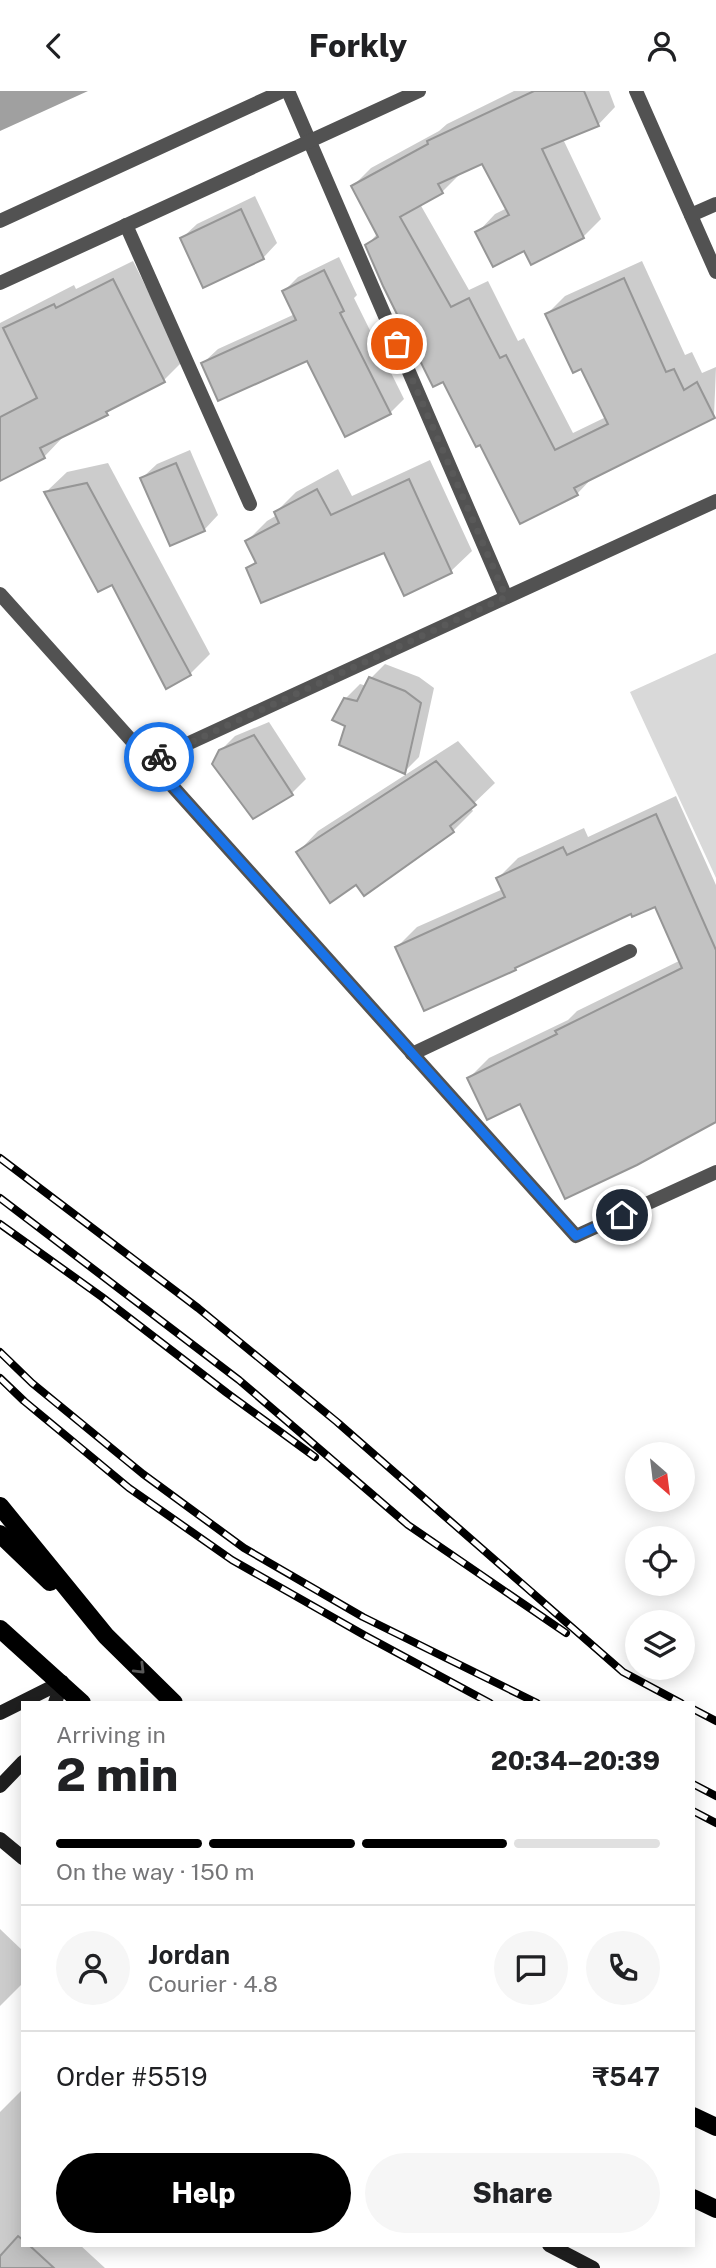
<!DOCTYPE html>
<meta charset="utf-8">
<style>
:root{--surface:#fff;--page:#f6f6f6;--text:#202124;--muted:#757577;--line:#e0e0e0;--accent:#000}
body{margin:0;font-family:"Public Sans",sans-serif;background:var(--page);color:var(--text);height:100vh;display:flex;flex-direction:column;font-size:26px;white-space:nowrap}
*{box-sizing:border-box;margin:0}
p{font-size:23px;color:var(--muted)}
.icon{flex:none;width:38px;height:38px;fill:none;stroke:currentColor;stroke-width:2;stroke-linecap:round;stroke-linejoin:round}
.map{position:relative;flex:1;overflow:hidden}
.sheet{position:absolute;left:21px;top:1610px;width:674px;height:546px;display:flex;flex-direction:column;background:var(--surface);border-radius:0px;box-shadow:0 4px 18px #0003}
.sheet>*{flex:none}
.needle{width:46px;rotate:152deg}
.fabs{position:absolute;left:625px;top:1351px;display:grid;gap:14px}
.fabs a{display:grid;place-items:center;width:70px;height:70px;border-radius:50%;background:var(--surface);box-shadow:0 4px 18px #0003;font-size:35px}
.pin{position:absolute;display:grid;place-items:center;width:60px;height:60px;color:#fff;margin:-30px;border:4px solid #fff;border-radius:50%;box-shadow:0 2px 7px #0007}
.courier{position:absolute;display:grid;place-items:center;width:70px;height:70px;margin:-35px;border:5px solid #1a73e8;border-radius:50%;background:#fff;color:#222;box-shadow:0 2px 9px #0007}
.headline em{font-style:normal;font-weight:800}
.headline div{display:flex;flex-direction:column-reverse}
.headline{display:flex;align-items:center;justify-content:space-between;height:119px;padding:0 35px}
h1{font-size:46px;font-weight:800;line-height:52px}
.bar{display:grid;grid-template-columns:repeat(4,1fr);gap:10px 7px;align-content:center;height:84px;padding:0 35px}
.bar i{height:9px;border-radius:5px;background:var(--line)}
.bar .selected{background:var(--accent)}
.bar p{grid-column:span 4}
.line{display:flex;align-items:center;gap:18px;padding:0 35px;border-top:2px solid var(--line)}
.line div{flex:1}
.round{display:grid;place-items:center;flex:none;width:74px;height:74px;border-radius:37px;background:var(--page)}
.primary-button{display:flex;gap:14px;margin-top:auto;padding:14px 35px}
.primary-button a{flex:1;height:80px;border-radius:42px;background:var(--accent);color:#fff;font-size:28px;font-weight:800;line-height:80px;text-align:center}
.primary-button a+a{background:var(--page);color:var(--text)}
header{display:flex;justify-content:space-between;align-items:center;height:91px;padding:0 35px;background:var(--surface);font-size:32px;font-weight:800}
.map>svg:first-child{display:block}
.green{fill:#d9d9d9}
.water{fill:#a0a0a0}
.shadow{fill:#0003}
.building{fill:#c2c2c2;stroke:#969696;stroke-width:2}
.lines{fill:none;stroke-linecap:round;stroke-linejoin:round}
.street{stroke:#525252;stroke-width:14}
.secondary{stroke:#1f1f1f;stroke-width:14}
.primary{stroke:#000;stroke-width:18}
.rail-casing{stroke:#000;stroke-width:8}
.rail{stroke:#fff;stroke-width:5;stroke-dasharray:16;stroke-linecap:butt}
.oneway{stroke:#595959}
.done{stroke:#595959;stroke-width:7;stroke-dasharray:0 12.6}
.route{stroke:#1a73e8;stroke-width:9}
</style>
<header><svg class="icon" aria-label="back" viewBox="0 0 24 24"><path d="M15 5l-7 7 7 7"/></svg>Forkly<svg class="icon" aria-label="person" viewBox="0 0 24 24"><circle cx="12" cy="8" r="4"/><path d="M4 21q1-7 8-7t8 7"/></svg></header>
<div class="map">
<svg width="716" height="2177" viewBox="0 0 716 2177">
<rect width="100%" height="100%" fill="#fff"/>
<polygon class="green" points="716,562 716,787 630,601"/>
<polygon class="water" points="0,0 88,0 0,40"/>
<g class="shadow">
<polygon points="514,0 609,0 615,16 598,34 563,48 601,128 583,146 525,157 478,141 495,123 507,117 482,70 460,83 442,101 420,113 469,199 488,190 518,250 524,247 573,342 606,326 582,276 547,223 565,205 642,170 685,264 692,261 702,282 716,276 714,326 594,385 577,403 481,352 367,154 378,142 353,95 371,77 439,40 447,33"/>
<polygon points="255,105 277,152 263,167 182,147 197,133"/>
<polygon points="339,166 357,204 354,207 404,308 390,322 308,268 203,272 218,258 295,223 284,200 298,186"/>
<polygon points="133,170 183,270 164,289 115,314 107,322 62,344 63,346 44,366 0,388 0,232 74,194 76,198"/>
<polygon points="190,359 218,424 204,439 142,387 157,373"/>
<polygon points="430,369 472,460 451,480 405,502 385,460 248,478 257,469 247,450 267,430 277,424 276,421 296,401 338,378 352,405"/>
<polygon points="108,372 210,563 190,583 112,492 46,401 67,381"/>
<polygon points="385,573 419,586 434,597 419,666 405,680 347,634 345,608 360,593 367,595 371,587"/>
<polygon points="269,631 306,688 292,702 253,726 220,660 235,645"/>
<polygon points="458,650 495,692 470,716 473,720 453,740 356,792 298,761 318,740"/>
<polygon points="676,705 716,794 716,1029 521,1011 469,987 489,967 568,929 577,920 681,869 656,813 632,821 520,873 515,878 397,856 417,836 503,798 498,787 518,767 584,737 588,746"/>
<polygon points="0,1838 23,1860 23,1892 0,1915"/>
<polygon points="23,1998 23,2154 80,2154 105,2177 0,2177 0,2021"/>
</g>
<g class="building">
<polygon points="534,0 584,0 599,35 542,58 584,147 531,174 524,160 493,176 475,141 509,124 482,73 438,93 443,102 400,126 451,216 469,207 500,267 506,264 555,359 608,333 581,278 573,282 545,223 624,187 666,281 674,278 684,299 697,291 715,327 574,397 578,404 520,433 480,354 476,356 443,291 433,296 383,195 365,154 378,146 351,95 428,53 427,50"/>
<polygon points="241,118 264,168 203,197 180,147"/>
<polygon points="324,179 344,220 340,222 391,323 345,346 307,270 218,310 201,272 296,229 282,200"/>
<polygon points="113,188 165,291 106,321 108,324 40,357 45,367 0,390 0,326 37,307 3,237 54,213 56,217"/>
<polygon points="176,372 205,440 170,455 140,387"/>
<polygon points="409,388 452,482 404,505 384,462 261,512 246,477 256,472 245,450 279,432 274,421 317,398 331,424"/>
<polygon points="87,392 191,584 166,598 112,494 98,501 44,401"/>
<polygon points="369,586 405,600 421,612 405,683 339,654 345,635 332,629 344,607 357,610"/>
<polygon points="254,644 293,704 253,728 212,673 219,659"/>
<polygon points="436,670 476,714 450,735 454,741 364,805 356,794 330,812 296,761"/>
<polygon points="656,723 716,859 716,1031 637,1074 565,1108 520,1013 487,1029 467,987 557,943 555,940 682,877 655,816 632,826 631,823 515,877 516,879 424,920 395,856 505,806 496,787 563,756 567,764"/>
<polygon points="18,2145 23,2149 23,2154 29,2154 54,2177 0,2177 0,2165"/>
</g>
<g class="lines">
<g class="street">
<polyline points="288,0 506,506"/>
<polyline points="636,0 716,181"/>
<polyline points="691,124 716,113"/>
<polyline points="0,130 283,0"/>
<polyline points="126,134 250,413"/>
<polyline points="0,192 419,0"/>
<polyline points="0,503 576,1145 716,1081"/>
<polyline points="150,670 716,410"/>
<polyline points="412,963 630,860"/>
</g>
<g class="secondary">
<polyline points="55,1612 62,1591"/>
<polyline points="0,1622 62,1591"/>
<polyline points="0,1695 23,1671"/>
<polyline points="0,1748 23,1767"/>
<polyline points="549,2154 593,2177"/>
</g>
<g class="primary">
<polyline points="0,1415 106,1545 174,1612"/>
<polyline points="0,1443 50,1491"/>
<polyline points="0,1538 82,1612"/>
<polyline points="693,2025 716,2036"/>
<polyline points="693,2107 716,2118"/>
</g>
<defs>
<g id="rail">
<polyline points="0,1067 198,1217 337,1331 623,1581 681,1612"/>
<polyline points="0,1107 239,1289 408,1434 566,1542"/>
<polyline points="0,1133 102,1206 227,1302 315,1366"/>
<polyline points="0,1261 32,1292 143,1383 244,1457 363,1526 537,1612"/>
<polyline points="0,1287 24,1310 129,1397 232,1469 364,1544 490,1612"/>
<polyline points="693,1618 716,1630"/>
<polyline points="693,1693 716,1705"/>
<polyline points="693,1720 716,1732"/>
</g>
</defs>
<use href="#rail" class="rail-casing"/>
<use href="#rail" class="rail"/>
</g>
<defs><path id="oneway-chevron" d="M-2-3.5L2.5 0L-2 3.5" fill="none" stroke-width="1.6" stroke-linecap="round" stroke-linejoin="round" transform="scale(1.75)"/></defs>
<use class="oneway" href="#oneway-chevron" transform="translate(140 1578) rotate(45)"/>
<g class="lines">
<polyline class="done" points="159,666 506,506 397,253"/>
<polyline class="route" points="159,666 150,670 576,1145 622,1124"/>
</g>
</svg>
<div class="fabs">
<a><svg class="needle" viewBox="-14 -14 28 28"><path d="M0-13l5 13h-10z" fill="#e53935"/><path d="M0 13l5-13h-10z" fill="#757577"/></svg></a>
<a><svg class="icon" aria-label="locate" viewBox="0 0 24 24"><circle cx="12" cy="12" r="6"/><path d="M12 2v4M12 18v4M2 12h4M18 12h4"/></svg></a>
<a><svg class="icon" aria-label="layers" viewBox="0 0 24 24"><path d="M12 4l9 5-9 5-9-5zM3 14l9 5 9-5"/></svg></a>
</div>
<div class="pin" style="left:397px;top:253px;background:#ea580c"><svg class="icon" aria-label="bag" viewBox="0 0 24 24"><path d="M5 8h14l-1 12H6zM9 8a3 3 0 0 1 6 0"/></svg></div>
<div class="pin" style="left:622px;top:1124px;background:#1f2937"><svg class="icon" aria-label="home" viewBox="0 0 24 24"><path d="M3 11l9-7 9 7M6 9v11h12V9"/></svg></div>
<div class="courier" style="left:159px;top:666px"><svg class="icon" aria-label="bike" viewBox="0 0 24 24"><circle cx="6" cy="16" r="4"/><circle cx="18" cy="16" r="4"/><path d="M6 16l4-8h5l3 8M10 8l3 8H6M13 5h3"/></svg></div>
<section class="sheet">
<div class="headline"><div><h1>2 min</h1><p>Arriving in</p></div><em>20:34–20:39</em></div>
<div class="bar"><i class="selected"></i><i class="selected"></i><i class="selected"></i><i></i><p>On the way · 150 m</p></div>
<div class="line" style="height:126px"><a class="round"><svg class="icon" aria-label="person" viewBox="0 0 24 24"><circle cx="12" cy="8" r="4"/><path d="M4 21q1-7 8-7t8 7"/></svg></a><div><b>Jordan</b><p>Courier · 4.8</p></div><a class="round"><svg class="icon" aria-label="chat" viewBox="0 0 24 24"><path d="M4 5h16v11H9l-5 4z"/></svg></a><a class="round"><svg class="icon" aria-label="phone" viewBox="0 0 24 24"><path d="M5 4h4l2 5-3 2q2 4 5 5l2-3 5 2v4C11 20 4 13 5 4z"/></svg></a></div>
<div class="line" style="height:91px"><div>Order #5519</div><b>₹547</b></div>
<div class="primary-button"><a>Help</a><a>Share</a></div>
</section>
</div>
